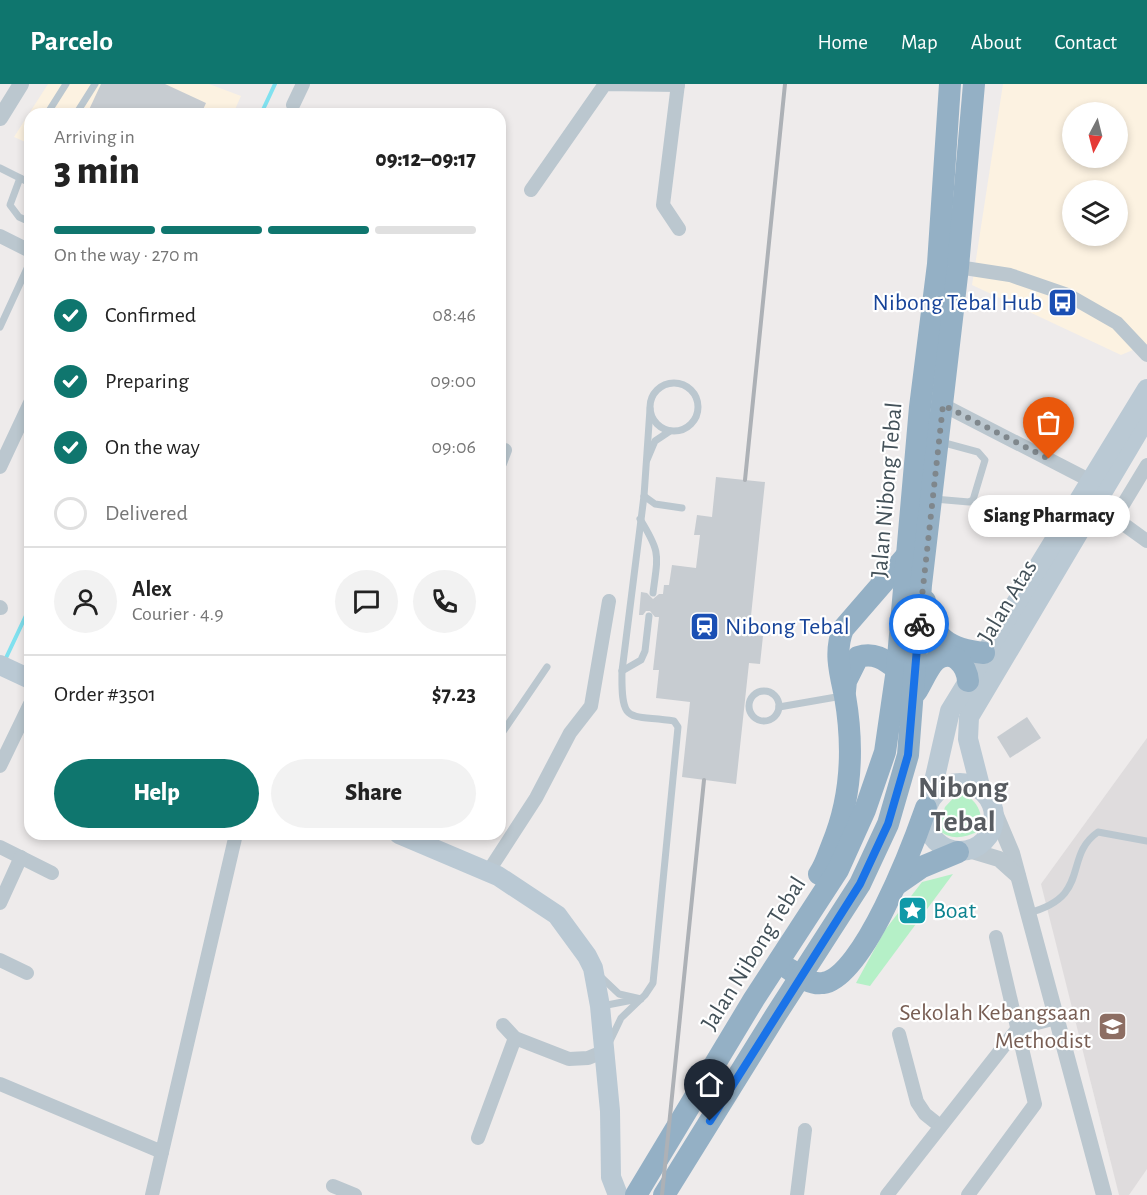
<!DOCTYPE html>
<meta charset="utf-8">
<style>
:root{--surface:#fff;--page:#f2f2f2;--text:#222;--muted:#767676;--line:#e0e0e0;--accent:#0f766e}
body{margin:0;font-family:"Alegreya Sans",sans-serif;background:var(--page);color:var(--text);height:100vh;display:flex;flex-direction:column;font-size:22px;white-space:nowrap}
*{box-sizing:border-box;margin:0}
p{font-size:20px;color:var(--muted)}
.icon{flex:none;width:33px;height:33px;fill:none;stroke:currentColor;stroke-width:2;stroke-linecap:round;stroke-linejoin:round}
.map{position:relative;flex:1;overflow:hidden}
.side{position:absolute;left:24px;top:24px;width:482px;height:732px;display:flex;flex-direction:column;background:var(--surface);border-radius:18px;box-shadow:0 3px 9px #0003}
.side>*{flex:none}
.needle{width:39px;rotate:187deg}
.fabs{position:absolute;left:1062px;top:18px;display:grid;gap:12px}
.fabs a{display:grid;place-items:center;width:66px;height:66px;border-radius:50%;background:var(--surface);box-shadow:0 3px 9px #0003;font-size:30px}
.pin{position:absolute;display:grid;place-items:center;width:51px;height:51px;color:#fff;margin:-62px -26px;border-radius:50% 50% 50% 0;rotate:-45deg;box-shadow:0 0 6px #0007}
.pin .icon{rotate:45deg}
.courier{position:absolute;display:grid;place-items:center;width:60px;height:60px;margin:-30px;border:4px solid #1a73e8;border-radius:50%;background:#fff;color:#222;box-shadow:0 2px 8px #0007}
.bubble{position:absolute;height:42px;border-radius:21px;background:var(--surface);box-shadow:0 3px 9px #0003;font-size:20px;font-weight:800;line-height:42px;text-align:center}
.headline em{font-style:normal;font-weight:800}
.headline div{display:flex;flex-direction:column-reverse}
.headline{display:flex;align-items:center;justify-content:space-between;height:102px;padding:0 30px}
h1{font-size:39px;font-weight:800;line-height:45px}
.bar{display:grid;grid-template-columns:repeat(4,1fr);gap:9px 6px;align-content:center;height:72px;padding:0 30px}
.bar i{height:8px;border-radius:4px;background:var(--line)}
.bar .on{background:var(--accent)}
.bar p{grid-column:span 4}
.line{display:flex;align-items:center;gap:15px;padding:0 30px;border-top:2px solid var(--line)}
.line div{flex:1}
.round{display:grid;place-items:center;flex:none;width:63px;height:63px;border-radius:32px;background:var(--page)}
ol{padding:0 30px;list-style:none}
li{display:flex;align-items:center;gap:18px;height:66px}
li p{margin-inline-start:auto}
li .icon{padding:6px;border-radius:50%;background:var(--accent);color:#fff;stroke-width:4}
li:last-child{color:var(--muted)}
li i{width:33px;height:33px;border:3px solid var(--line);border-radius:50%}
.primary-button{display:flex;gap:12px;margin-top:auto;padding:12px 30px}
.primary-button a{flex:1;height:69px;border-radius:36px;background:var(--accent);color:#fff;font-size:24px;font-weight:800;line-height:69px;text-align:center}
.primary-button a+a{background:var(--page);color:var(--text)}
header{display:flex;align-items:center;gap:36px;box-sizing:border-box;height:84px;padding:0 30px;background:var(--accent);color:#fff}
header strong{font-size:28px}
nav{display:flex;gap:33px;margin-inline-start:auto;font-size:21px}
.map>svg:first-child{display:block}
.commercial{fill:#fcf2e1;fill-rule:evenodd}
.education{fill:#dfdcdd}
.green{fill:#b5f0c7}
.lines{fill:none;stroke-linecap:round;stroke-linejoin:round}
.stream{stroke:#80e1ef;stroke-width:4}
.building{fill:#c7ccd1}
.service{stroke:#bbc7cf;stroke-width:7}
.minor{stroke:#bbc7cf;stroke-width:14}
.tertiary{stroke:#bbc7cf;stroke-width:16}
.secondary{stroke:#bac9d4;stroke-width:20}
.trunk{stroke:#94b0c5;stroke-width:22}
.rail{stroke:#adb1b6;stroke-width:4}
.done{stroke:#7f878c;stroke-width:6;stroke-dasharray:0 10.8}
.route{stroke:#1a73e8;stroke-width:8}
.labels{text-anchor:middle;stroke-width:4.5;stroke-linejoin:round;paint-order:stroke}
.transit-label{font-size:24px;fill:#164399;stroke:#fff;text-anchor:end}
.street-label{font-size:24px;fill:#435159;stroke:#fff}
.culture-label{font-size:24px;fill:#0d838f;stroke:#fff;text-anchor:start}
.education-label{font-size:24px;fill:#785e54;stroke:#fff;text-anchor:end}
.district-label{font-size:30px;font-weight:bold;fill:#585c61;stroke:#fff}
</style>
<header>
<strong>Parcelo</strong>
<nav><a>Home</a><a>Map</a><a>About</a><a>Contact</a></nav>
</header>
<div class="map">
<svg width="1147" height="1111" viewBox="0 0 1147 1111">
<rect width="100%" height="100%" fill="#eeebeb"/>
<g class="commercial">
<polygon points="48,0 209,0 241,12 233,30 30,30 30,60 14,53"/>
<path d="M1003,0H1147V260L1121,271L972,201ZM1072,28H1118V74H1072ZM1072,106H1118V152H1072Z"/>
</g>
<polygon class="education" points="1147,654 1147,1085 1129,1111 1119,1111 1041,800"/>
<g class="green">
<path d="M960,707C976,716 985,728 979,747C964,754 950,757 938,745L945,723Z"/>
<polygon points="953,790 870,902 856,899 885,846 922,798"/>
</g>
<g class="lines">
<g class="stream">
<polyline points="261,30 275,0"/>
<polyline points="5,576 30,523"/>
</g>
</g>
<g class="building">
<polygon points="101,0 165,0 206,19 201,30 87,30"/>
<polygon points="716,393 765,398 749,551 763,552 760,580 749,579 736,700 682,693 690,618 656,614 659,586 653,586 659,533 655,533 650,527 646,527 643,531 639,531 641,508 647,509 653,515 659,510 663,510 664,501 669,501 672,481 696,484 700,451 694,451 697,431 712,433"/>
<polygon points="1027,633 1041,654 1010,674 997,653"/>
</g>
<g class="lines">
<g class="service">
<polyline points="47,30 66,0"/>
<polyline points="76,30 95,0"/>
<polyline points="0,84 30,99"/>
<polyline points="20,94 10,121 19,133 30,138"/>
<polyline points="0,243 30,178"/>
<circle cx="674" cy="323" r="24"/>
<polyline points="647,376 655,357 670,347"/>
<polyline points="644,412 655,420 682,424"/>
<polyline points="934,415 969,418 973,416 985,376 978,368 941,358"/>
<path d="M640,435C661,469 658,470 653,509"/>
<polyline points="622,587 641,576 645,567 649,532"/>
<circle cx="764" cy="622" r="15"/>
<polyline points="779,623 842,612"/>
<polyline points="500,652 547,583"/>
<path d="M1028,829C1093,812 1062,773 1098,748L1147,757"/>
<polyline points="600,892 619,910 641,915"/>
<polyline points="602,922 638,915"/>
<path d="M610,957L621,934L645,911L653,899L678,643L674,637C628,630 621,642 622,587L644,412L650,325"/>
</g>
<g class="minor">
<polyline points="678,0 663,121 679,145"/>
<polyline points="293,21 303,0"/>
<polyline points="531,106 605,0 678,1"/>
<polyline points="0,152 30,167"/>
<polyline points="958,183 1010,191 1068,211 1117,239 1147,271"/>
<polyline points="943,321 1091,397"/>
<polyline points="500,379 505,366"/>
<polyline points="0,383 30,319"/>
<polyline points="1098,416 1115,434 1147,457"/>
<polyline points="1115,434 1147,381"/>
<polyline points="0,523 1,524"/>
<polyline points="0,682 30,620"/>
<polyline points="0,763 52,789"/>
<polyline points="488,788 536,714 570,649 591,622 609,517"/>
<polyline points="0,819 21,773"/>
<polyline points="0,876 27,889"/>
<polyline points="503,941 515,954 569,975 588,974 605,967"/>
<polyline points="899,950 917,1018 925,1030 940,1042"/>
<polyline points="0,1000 162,1068"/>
<polyline points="478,1054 515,954"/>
<polyline points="333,1102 355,1111"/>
<polyline points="152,1111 236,750"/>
<polyline points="797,1111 805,1046"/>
<polyline points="887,1111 1018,944 1056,934"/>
<polyline points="968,1111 1035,1020 996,853"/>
</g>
<g class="tertiary">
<polyline points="0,34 21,0"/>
<polyline points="993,724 1012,769 1104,1111"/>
<polyline points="969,766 999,775 1018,792"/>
</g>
<g class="secondary">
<polyline points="0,581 30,595"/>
<circle cx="960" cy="733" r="34"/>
<polyline points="981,706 968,655 969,633 1147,333"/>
<polyline points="930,715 950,627 1147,305"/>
<polyline points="399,750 498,792 557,831 587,872 593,884 600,922 610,1027 611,1093 618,1111"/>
</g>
<g class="trunk">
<path d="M925,517C933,554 947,565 984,569"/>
<path d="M845,607L846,597L858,573C874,568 884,575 897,585"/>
<path d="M916,608C922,599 928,583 936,576C953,563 967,582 968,597"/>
<path d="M819,790C825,782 828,771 832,761C852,713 854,664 845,612C840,589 834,568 843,545L908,470"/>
<polyline points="896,801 922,783 958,768"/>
<path d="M789,885C799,892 810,901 823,899C863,894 913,761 926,724"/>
<polyline points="636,1111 754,915 838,786 865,726 885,668 897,585 920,323 938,180 950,0"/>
<polyline points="664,1111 777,929 860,800 888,740 908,671 921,501 958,183 974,0"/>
</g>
<g class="rail">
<polyline points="745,396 785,0"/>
<polyline points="662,1111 704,696"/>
</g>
</g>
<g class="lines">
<polyline class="done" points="919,540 943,321 1049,375"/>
<polyline class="route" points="710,1037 860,800 888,740 908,671 919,540"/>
</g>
<defs>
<symbol id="bus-square" viewBox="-11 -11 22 22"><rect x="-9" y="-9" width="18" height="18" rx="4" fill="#1a4fb4" stroke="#fff"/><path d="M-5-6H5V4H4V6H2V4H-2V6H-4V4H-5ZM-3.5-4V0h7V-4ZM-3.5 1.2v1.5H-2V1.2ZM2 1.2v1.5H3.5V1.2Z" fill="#fff"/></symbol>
<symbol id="station-square" viewBox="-11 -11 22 22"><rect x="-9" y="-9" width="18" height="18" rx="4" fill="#1a4fb4" stroke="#fff"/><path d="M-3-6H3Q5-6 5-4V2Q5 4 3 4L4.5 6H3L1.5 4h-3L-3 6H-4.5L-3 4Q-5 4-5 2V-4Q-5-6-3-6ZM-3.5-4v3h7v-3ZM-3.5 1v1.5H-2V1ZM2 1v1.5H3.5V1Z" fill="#fff"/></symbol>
<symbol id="sight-square" viewBox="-11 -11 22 22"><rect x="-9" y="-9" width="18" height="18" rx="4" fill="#0f9aa8" stroke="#fff"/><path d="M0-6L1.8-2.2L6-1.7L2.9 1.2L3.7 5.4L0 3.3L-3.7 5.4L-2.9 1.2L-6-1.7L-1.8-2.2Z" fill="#fff"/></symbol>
<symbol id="school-square" viewBox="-11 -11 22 22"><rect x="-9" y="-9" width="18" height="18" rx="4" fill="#8d6e63" stroke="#fff"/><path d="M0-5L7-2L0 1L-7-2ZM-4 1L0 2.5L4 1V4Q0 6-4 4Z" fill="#fff"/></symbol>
</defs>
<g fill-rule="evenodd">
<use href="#bus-square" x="1046" y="202" width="33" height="33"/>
<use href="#station-square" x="688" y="526" width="33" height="33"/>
<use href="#sight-square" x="896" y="810" width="33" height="33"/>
<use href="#school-square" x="1096" y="926" width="33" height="33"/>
</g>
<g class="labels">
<g class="transit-label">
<text x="1042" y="226">Nibong Tebal Hub</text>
<text x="725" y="550" text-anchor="start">Nibong Tebal</text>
</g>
<g class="street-label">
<text transform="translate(886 406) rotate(-85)" y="8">Jalan Nibong Tebal</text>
<text transform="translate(1007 517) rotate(-59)" y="8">Jalan Atas</text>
<text transform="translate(753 869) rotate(-58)" y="8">Jalan Nibong Tebal</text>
</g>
<g class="culture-label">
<text x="933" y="834">Boat</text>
</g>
<g class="education-label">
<text x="1091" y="936">Sekolah Kebangsaan<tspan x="1091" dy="28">Methodist</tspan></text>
</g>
<g class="district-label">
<text x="963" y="713">Nibong<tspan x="963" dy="34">Tebal</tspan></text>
</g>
</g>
</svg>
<div class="fabs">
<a><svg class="needle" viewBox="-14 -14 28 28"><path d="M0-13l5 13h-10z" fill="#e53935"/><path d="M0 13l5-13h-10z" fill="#767676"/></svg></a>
<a><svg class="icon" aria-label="layers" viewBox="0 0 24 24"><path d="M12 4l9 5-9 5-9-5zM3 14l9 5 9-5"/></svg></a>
</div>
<div class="pin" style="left:1049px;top:375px;background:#ea580c"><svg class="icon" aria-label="bag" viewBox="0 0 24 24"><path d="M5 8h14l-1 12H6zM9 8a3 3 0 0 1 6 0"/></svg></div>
<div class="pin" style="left:710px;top:1037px;background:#1f2937"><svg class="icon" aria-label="home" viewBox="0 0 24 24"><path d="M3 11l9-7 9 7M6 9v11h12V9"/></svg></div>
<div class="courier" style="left:919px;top:540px"><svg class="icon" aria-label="bike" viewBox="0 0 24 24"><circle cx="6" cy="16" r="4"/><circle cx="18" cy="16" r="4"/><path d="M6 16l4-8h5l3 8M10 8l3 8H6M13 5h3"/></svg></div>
<div class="bubble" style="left:968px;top:411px;width:162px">Siang Pharmacy</div>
<section class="side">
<div class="headline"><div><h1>3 min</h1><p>Arriving in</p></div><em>09:12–09:17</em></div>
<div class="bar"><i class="on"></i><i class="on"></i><i class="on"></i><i></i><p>On the way · 270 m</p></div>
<ol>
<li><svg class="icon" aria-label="check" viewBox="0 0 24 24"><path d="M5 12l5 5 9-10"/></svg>Confirmed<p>08:46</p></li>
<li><svg class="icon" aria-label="check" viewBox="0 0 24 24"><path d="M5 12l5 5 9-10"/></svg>Preparing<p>09:00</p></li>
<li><svg class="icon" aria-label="check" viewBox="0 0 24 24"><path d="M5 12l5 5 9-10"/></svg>On the way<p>09:06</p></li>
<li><i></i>Delivered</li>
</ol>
<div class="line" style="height:108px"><a class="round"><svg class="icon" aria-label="person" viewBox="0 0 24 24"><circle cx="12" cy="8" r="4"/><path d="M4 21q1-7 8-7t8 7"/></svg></a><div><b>Alex</b><p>Courier · 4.9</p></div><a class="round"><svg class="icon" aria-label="chat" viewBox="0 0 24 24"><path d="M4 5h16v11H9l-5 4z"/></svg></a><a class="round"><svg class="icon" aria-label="phone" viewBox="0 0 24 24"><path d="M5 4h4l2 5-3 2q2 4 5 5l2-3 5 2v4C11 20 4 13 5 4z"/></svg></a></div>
<div class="line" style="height:78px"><div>Order #3501</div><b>$7.23</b></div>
<div class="primary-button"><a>Help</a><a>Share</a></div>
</section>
</div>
